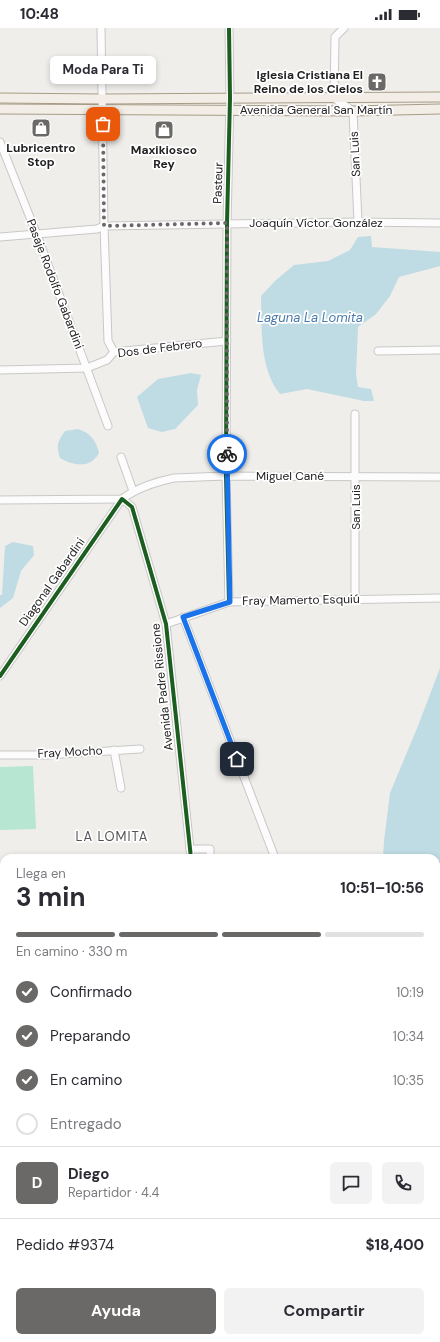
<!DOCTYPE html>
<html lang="es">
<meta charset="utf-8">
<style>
:root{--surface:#fff;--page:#f2f2f3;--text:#2b2b33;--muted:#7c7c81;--line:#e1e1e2;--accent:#6a6968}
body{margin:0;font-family:"DM Sans",sans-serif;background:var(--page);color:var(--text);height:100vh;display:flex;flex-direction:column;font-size:15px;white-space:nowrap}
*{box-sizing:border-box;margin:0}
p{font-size:13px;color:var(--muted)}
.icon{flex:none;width:22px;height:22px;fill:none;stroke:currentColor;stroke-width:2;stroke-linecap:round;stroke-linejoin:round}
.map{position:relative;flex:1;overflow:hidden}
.panel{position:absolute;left:0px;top:826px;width:440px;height:488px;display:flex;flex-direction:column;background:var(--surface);border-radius:12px 12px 0 0;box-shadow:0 2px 6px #0003}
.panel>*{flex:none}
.pin{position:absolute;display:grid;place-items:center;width:34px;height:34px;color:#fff;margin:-17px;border-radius:8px;box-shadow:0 2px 6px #0006}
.courier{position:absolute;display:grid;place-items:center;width:40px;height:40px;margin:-20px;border:3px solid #1a73e8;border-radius:50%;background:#fff;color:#222;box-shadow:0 1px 5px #0007}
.bubble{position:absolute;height:28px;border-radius:6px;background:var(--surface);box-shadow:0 2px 6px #0003;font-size:13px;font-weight:700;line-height:28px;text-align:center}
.headline em{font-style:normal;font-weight:700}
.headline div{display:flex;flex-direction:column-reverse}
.headline{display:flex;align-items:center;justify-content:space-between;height:68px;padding:0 16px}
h1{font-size:26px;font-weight:700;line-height:30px}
.bar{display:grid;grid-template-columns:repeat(4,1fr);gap:6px 4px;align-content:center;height:48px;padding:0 16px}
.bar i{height:5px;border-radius:3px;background:var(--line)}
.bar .current{background:var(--accent)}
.bar p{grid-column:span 4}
.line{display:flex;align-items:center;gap:10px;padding:0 16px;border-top:1px solid var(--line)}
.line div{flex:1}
.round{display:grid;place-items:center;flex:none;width:42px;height:42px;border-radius:6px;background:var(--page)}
ol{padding:0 16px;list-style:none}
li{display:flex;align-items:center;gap:12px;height:44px}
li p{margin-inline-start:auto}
li .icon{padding:4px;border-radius:50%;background:var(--accent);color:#fff;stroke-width:4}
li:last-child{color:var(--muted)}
li i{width:22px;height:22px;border:2px solid var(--line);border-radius:50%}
.cta{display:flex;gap:8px;margin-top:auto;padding:8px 16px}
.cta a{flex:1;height:46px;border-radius:6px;background:var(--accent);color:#fff;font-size:16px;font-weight:700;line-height:46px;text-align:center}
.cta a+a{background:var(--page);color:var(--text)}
.status{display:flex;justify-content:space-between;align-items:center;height:28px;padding:0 20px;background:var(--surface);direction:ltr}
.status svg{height:11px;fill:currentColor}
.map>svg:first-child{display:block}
.pitch{fill:#b7e6d2}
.water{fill:#bfdbe3}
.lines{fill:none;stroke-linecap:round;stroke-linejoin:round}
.minor-casing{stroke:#c9c8c7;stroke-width:9}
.major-casing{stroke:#a79c86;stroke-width:11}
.minor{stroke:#fdfcfc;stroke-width:7}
.major{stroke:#f3ede7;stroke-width:9}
.rail{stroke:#ccc;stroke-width:2;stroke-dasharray:8 8;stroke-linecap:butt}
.cycleway-casing{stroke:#fff;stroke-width:6}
.cycleway{stroke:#1b5e20;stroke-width:4}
.done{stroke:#6a6968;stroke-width:4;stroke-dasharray:0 7.2}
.route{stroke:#1a73e8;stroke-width:5}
.labels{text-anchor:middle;stroke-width:3.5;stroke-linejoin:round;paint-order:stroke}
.poi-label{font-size:12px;font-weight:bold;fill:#222;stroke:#fff}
.street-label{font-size:12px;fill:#222;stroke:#fff}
.water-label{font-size:13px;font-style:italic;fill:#4a7aab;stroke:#fff}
.neighbourhood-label{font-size:13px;letter-spacing:1px;fill:#555;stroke:#fff}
</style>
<div class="status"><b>10:48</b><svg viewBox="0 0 49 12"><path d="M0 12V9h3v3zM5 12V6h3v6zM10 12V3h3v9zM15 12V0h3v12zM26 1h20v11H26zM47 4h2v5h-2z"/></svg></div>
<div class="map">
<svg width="440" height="1314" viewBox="0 0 440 1314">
<rect width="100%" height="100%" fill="#f0eeeb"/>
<polygon class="pitch" points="33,738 36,801 0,802 0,739"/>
<g class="water">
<path d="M371,208L372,219L440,224V238L399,249L390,268L376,286L358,299L356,346L358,359L371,361L374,373H364L307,361L280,366C259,340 262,300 261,268L276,252L294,237L328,233L350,222L358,209Z"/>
<polygon points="191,345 201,347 197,362 198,377 175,401 162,404 148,400 137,369 158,351"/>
<path d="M78,401C90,405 96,412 99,425C90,441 74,438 60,430C56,418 57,414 65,403Z"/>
<polygon points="13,514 33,518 34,527 21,543 13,570 0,580 0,567 2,567 5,518"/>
<polygon points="440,640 440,966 436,965 436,830 383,830 384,813 390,765 418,698"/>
<polygon points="436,1215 440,1215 440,1314 0,1314 0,1308 4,1307 4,1310 436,1310"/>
</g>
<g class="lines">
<defs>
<g id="minor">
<polyline points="101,0 104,198 108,313 114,324"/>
<polyline points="229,0 230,70 227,195 226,448 229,574"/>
<polyline points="344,0 335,9 334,70 353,83 358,194"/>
<polyline points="0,114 37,207 108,398"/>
<polyline points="0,209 97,201 104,198 358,194 440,195"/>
<polyline points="378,323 440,322"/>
<polyline points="0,342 87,340 107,332 114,324 227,313"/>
<polyline points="355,386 355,571"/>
<polyline points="121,429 133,463"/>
<path d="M0,472L122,471C137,460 155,454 174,450L226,448L440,449"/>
<polyline points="183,589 275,830"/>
<polyline points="166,596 229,574 440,570"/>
<polyline points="0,648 122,471 132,479 166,596 191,830"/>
<polyline points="114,722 121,760"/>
<polyline points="0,727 47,727 140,721"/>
<polyline points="190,821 210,821 210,830"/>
<polyline points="0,849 4,850"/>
<polyline points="436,1062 440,1060"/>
<polyline points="0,1125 4,1125"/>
</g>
<g id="major">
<polyline points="0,70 103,71 440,69"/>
<polyline points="0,81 353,83 440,81"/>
<polyline points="436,1120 440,1119"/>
<polyline points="0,1175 4,1175"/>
</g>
</defs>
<use href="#minor" class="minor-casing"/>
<use href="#major" class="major-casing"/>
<use href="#minor" class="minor"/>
<use href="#major" class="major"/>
<polyline class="rail" points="0,1279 4,1277"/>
<defs>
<g id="cycleway">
<polyline points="229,0 230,70 227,195 226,448 229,574"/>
<polyline points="0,648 122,471 132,479 166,596 191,830"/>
</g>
</defs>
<use href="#cycleway" class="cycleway-casing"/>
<use href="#cycleway" class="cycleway"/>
</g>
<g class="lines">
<polyline class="done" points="103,96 104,198 227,195 227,426"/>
<polyline class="route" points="227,426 230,574 183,589 237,731"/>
</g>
<defs>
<symbol id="church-square" viewBox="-11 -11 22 22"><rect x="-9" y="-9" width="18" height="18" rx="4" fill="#6a6968" stroke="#fff"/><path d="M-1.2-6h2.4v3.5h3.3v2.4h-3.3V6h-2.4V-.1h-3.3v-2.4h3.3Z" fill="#fff"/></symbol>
<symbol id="shop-square" viewBox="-11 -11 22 22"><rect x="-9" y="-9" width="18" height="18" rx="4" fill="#6a6968" stroke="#fff"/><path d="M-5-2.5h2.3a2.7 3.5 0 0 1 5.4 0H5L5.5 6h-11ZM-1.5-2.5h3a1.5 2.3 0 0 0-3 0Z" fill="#fff"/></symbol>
</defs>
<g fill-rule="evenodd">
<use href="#church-square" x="366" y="43" width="22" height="22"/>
<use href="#shop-square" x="30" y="89" width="22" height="22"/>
<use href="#shop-square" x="153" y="91" width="22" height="22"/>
</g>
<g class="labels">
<g class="poi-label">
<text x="363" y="51" text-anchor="end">Iglesia Cristiana El<tspan x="363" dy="14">Reino de los Cielos</tspan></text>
<text x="41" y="124">Lubricentro<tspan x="41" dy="14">Stop</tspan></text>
<text x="164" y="126">Maxikiosco<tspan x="164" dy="14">Rey</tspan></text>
</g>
<g class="street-label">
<text x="316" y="86">Avenida General San Martín</text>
<text transform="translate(355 126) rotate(-93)" y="4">San Luis</text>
<text transform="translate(218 155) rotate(-88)" y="4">Pasteur</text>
<text x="316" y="199">Joaquín Víctor González</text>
<text transform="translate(55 256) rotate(69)" y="4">Pasaje Rodolfo Gabardini</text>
<text transform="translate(160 320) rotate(-7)" y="4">Dos de Febrero</text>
<text x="290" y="452">Miguel Cané</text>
<text transform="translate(356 479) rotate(-90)" y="4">San Luis</text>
<text transform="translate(52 554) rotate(-55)" y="4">Diagonal Gabardini</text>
<text transform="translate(301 572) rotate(-1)" y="4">Fray Mamerto Esquiú</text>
<text transform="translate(162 659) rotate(-96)" y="4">Avenida Padre Rissione</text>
<text transform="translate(70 724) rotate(-3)" y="4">Fray Mocho</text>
</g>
<g class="water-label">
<text x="310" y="294">Laguna La Lomita</text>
</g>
<g class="neighbourhood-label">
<text x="112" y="813">LA LOMITA</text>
</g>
</g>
</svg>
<div class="pin" style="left:103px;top:96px;background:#ea580c"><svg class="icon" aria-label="bag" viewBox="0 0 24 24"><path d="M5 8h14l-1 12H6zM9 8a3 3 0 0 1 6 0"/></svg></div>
<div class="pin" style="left:237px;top:731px;background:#1f2937"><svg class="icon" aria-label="home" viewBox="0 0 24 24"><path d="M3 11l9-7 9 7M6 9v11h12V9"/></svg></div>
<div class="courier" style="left:227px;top:426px"><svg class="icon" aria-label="bike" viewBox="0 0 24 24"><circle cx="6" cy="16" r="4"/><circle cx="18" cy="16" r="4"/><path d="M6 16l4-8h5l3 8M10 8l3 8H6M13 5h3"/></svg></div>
<div class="bubble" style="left:50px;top:28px;width:106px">Moda Para Ti</div>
<section class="panel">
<div class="headline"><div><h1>3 min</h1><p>Llega en</p></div><em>10:51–10:56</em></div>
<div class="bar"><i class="current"></i><i class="current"></i><i class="current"></i><i></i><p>En camino · 330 m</p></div>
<ol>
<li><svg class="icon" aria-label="check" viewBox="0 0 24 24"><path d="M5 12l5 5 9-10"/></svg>Confirmado<p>10:19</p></li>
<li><svg class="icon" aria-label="check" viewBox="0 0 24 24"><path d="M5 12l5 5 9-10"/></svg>Preparando<p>10:34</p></li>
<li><svg class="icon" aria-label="check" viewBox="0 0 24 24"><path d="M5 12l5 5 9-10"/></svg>En camino<p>10:35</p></li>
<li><i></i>Entregado</li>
</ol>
<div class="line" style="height:72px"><b class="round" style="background:var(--accent);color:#fff">D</b><div><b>Diego</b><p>Repartidor · 4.4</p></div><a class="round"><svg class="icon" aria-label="chat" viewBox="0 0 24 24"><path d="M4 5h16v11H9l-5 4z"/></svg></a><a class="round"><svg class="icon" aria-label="phone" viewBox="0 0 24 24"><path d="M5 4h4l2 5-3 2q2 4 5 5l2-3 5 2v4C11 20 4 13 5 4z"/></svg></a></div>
<div class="line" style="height:52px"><div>Pedido #9374</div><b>$18,400</b></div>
<div class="cta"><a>Ayuda</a><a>Compartir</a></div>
</section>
</div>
